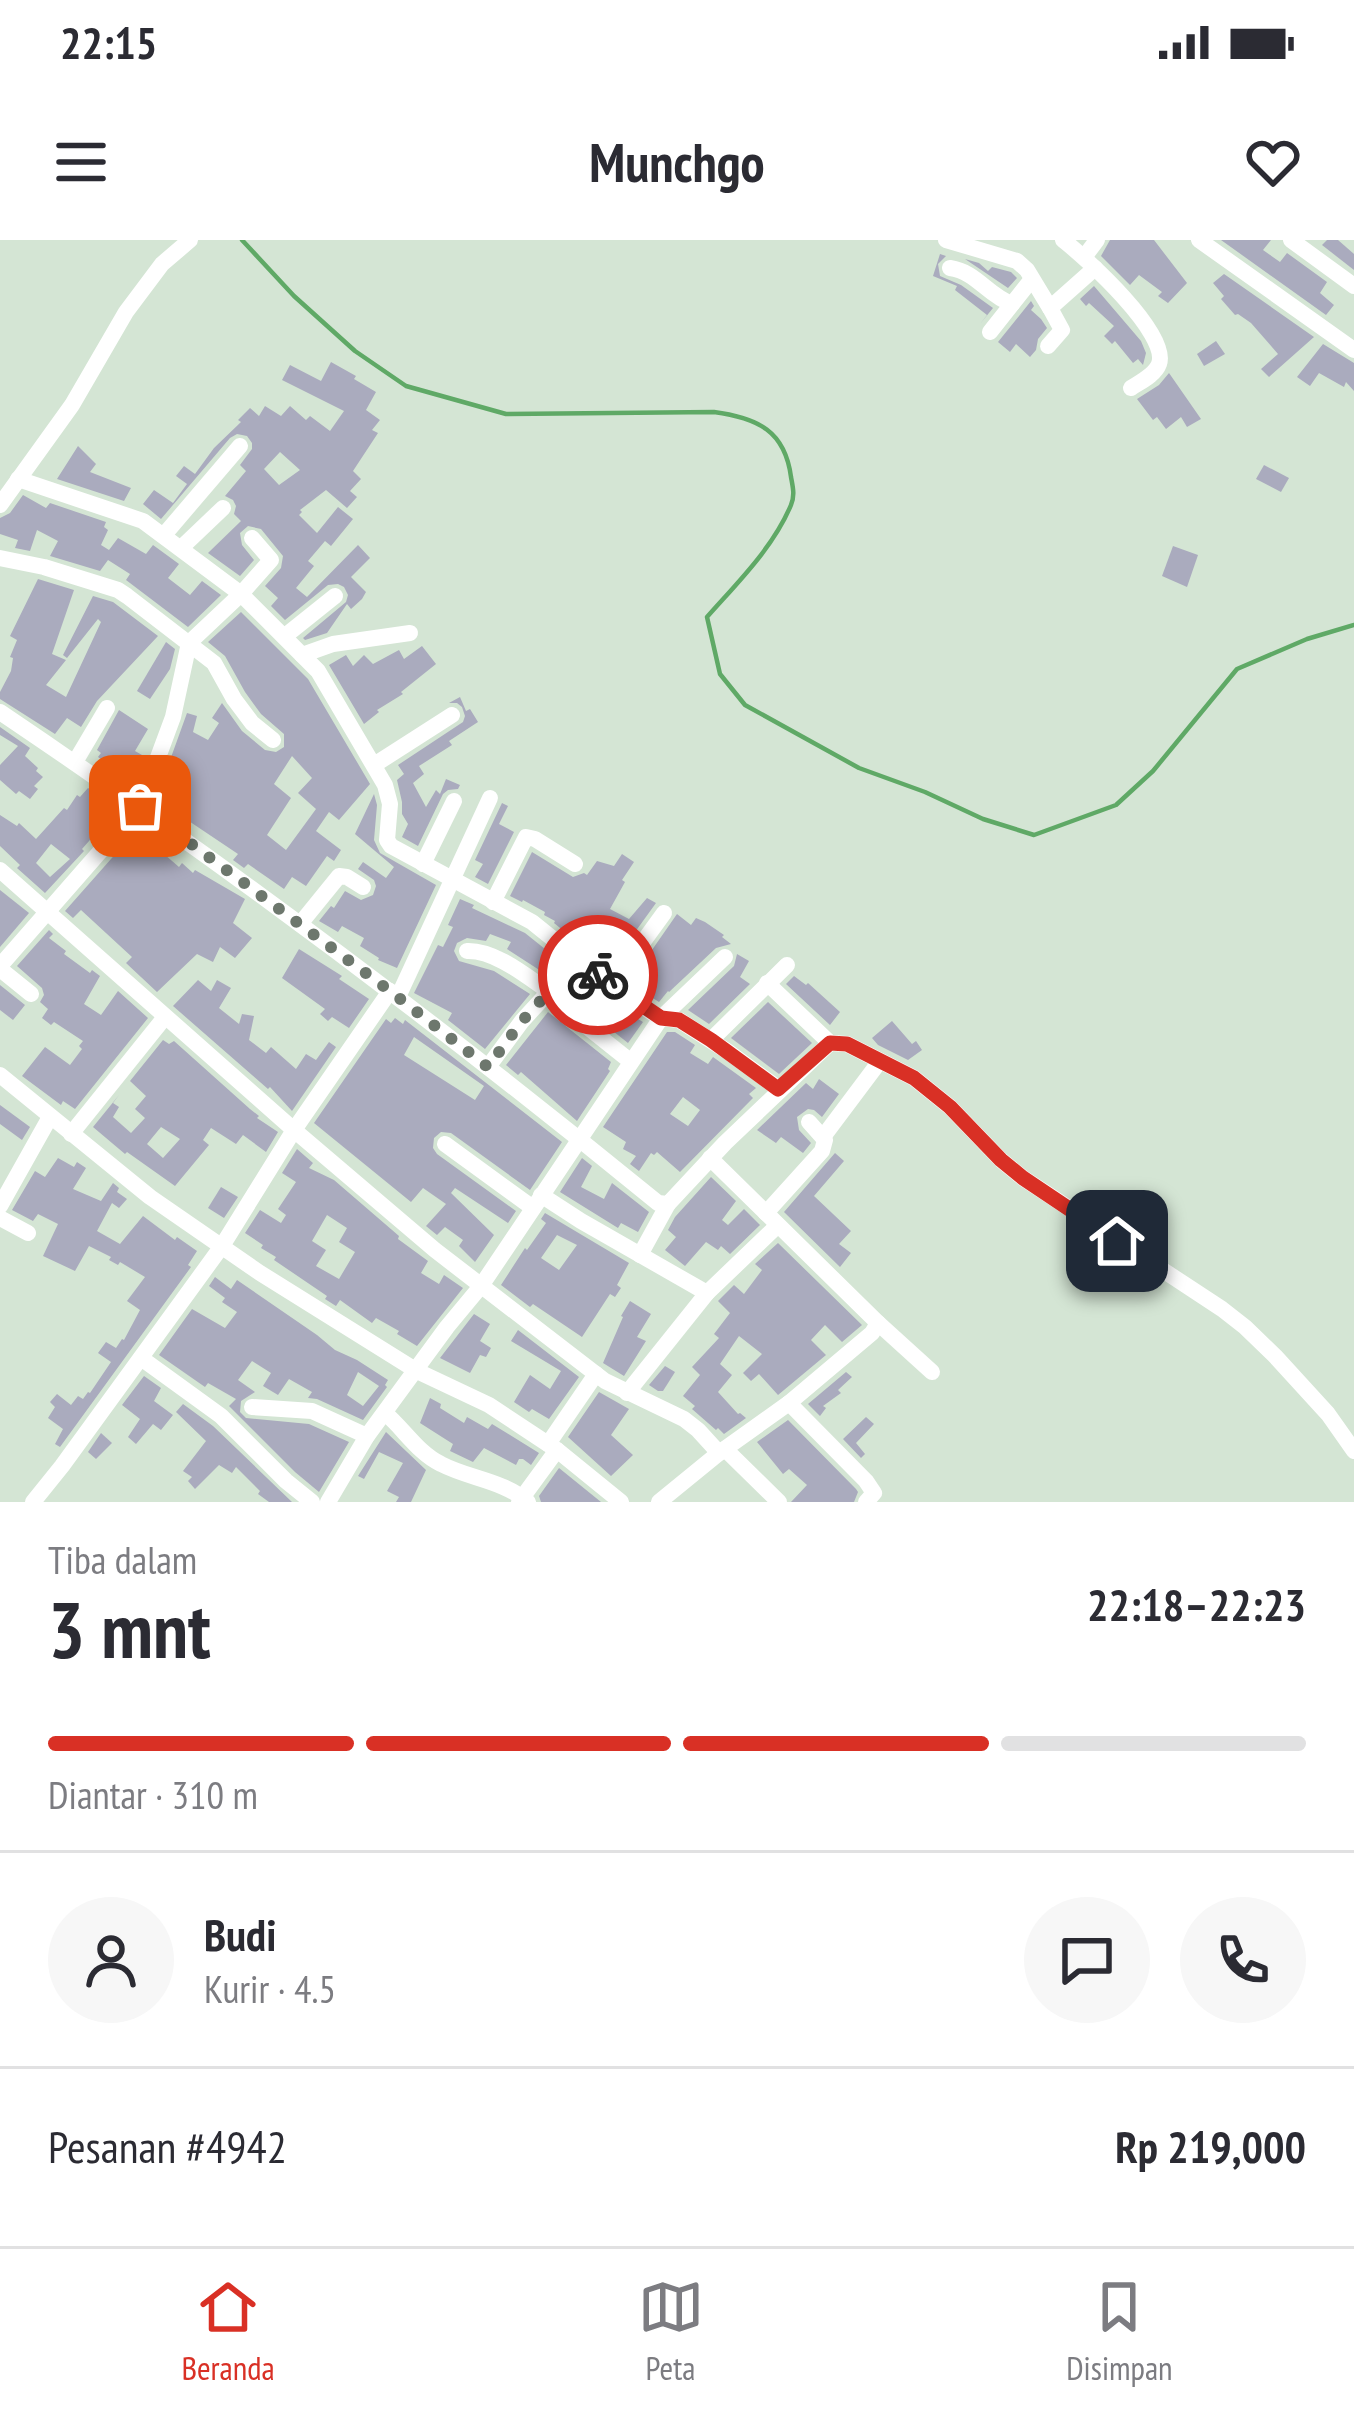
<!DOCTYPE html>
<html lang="id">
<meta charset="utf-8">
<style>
:root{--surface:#fff;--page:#f7f7f7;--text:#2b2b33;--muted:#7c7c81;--line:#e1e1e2;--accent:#d93025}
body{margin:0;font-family:"PT Sans Narrow",sans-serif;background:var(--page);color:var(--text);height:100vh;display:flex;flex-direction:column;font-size:45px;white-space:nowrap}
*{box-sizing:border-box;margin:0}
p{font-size:39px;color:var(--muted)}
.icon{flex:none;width:66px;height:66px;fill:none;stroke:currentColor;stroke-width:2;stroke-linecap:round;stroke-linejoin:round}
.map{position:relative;height:1262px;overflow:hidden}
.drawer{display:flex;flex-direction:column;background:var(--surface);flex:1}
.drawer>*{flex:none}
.pin{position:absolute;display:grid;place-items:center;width:102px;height:102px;color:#fff;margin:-51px;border-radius:24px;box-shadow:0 6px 18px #0006}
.courier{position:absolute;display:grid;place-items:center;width:120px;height:120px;margin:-60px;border:9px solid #d93025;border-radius:50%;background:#fff;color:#222;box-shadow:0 3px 15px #0007}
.summary em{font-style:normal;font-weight:700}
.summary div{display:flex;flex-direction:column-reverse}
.summary{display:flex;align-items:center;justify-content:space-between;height:204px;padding:0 48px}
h1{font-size:78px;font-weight:700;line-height:90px}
.bar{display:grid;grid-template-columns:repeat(4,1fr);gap:18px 12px;align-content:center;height:144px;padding:0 48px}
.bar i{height:15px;border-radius:9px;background:var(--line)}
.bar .current{background:var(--accent)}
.bar p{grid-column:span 4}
.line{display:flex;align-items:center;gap:30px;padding:0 48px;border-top:3px solid var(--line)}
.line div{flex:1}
.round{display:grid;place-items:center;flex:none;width:126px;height:126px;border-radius:63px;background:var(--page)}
.status{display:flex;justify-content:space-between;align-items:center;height:84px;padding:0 60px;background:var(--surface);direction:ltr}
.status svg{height:33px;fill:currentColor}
header{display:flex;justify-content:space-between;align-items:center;height:156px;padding:0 48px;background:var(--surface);font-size:54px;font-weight:700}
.dock{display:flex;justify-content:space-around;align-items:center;height:168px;border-top:3px solid var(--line);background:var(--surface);font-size:33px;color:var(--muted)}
.dock a{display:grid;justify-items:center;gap:6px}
.dock .current{color:var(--accent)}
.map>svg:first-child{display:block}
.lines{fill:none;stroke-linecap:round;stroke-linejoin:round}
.stream{stroke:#5fa966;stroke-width:4.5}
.building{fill:#aaabbe;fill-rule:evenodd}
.minor{stroke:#fff;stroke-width:16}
.done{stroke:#6d776d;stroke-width:12;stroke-dasharray:0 21.6}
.route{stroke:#d93025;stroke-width:15}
</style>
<div class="status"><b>22:15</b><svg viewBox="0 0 49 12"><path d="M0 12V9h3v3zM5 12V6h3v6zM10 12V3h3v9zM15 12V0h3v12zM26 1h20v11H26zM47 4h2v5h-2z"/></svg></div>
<header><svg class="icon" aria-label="menu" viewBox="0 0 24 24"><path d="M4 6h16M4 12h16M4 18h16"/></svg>Munchgo<svg class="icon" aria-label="heart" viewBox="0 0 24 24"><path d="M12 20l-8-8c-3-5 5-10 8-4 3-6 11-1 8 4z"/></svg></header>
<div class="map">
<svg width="1354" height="1262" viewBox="0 0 1354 1262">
<rect width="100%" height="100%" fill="#d4e5d4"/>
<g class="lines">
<path class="stream" d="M242,0L294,56L355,111L406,146L506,174L714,172C758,178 785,191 791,237C793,248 795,255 791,265C773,308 737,343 707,377L720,434L745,465L859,528L925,552L983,579L1034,595L1116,565L1153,531L1237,429L1307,399L1354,385"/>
</g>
<g class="building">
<polygon points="1110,0 1154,0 1187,43 1168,63 1158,56 1162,52 1139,35 1130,45 1101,16"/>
<polygon points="1221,0 1271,0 1263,10 1280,22 1287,13 1327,42 1320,53 1334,65 1326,75"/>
<polygon points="1327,0 1338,0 1354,14 1354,30 1322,5"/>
<polygon points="940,14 946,16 938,24 940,36 961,45 993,68 980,84 987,75 955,50 957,46 933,36"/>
<polygon points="965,19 979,23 988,31 992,27 1011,32 1017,38 1008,48"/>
<polygon points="1224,34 1314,97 1269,137 1261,129 1278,114 1251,83 1238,74 1235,75 1221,59 1224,56 1213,43"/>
<polygon points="1094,46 1141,101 1146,113 1143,125 1138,119 1133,123 1115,101 1112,104 1104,96 1114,86 1089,63 1086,66 1080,59"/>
<polygon points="1031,61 1034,66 1031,70 1041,79 1047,88 1038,99 1036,110 1030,117 1016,104 1010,112 998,102"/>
<polygon points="1216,101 1225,114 1204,126 1197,114"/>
<polygon points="1323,104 1354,123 1354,151 1346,142 1344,147 1319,133 1310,146 1297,137"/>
<path d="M331,122L356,136L354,139L376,152L366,170L380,180L372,190L378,193L353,231L361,239L350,251L357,257L347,268L326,250L300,270L302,272L299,275L317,293L338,267L353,279L331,306L325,301L308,321L314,326L296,348L307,357L358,305L370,318L351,337L366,352L362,359L351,369L347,364L327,393L305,400L303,398L346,362L348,355L344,347L338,344L328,345L285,380L271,366L278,358L265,346L281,328L283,316L261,289L248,286L240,293L242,305L254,320L240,336L208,313L241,281L234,274L236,266L233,260L225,256L246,231L240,225L252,209V203L247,196L237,194L230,198L161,279L143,264L154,250L173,263L187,244L176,236L184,226L195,234L214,208L241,182L238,180L250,168L259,176L265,166L281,176L290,166L306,180L310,176L330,191L344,171L282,140L290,125L321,141ZM280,212L300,230L279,245L264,229Z"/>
<polygon points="1169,133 1201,179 1187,187 1181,177 1166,189 1157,177 1153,180 1137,159 1159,145"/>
<polygon points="78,206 96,224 90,232 131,248 124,261 57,239"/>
<polygon points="1264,225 1289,238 1281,252 1256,239"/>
<polygon points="23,255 46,268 50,263 106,282 104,287 108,290 101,305 109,310 118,298 146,314 153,305 179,324 168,338 190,355 202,341 221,355 188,387 126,340 130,334 108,320 100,331 50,316 58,301 37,290 30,311 15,308 18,300 0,294 0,278 10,273"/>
<polygon points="1173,306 1198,315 1187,347 1162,336"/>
<polygon points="38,339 74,350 52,414 66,420 46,445 66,457 101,382 98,379 67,418 63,415 93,356 113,362 158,396 97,461 81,487 67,478 55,494 0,459 0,452 11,431 13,418 10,417 17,400 10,396"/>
<path d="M241,372L308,439L370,544L339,580L329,572L316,591L341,610L334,621L327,616L306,646L292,637L284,649L248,624L244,628L233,620L238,614L156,559L187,473L197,476L193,492L208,500L219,483L212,478L222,463L242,491L265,510L276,512L284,507V494L261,474L245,452L225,416L208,402ZM292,516L312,538L298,553L316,569L286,610L267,595L291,558L274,544Z"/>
<polygon points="166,402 175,409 170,429 150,459 137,451"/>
<polygon points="422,406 436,424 401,452 403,454 377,470 379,472 364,484 329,425 346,415 353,426 364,415 373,424 399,410 404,419"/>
<polygon points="460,457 466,471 470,469 478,482 449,501 452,505 419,526 424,534 413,543 426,567 436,550 440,554 446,539 460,545 458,549 448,550 443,554 418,606 402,597 408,584 402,574 402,562 397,540 404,534 398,525 463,482 465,476 462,467 457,463 449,463"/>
<polygon points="119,470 148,489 135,511 142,515 134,527 113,515 107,523 98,517 101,513 97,510"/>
<polygon points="0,487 30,508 25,516 38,528 36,531 43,537 34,546 38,549 30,559 19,551 16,554 0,540 0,525 18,506 0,495"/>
<path d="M88,548L112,565L106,573L111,576L82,609L84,611L45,653L17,628L20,625L0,606V575L17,586L19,583L36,599L64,568L67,570L77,555L80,557ZM51,604L70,619L50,637L36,623Z"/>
<polygon points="374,554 377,565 374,600 380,613 436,645 397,728 378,720 379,718 360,706 364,698 342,686 338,692 319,681 331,666 334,668 345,651 361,660 373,655 376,646 374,640 358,629 363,622 386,638 394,627 355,594"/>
<polygon points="502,563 508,566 499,584 514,592 488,644 475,637 483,624 475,620"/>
<polygon points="134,593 140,597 142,595 179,627 182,623 193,633 195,630 245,659 233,683 252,698 235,718 220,707 213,722 197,714 157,752 126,723 132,717 81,670 73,678 65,671"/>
<polygon points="532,612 573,637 584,633 587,635 597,621 614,626 622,614 634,622 622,640 625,642 610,669 629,679 647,658 656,663 609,728 554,683 555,681 544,675 545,672 523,660 522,662 510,656"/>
<polygon points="0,650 29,673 0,707"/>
<polygon points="460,659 474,665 472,668 525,693 560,721 547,735 507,709 511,702 490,694 486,701 467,698 457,703 454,711 459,721 494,731 530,754 485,809 448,780 452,773 414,753 438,705 443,707 453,687 448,685"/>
<polygon points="677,674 691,685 696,678 705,682 724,695 722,697 731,704 716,708 669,752 668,751 659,762 629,743"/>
<polygon points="49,690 53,694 49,698 66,711 64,714 90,733 92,730 100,736 84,764 101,775 118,751 148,778 75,869 63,861 61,865 22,836 45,807 70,825 82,809 79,806 83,801 54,782 51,785 42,778 48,769 40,762 44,755 42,748 17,726"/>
<polygon points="299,709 342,736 339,739 369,759 349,788 332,777 328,781 320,774 325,769 282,738"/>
<polygon points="737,714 749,721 740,737 750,744 709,784 688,770 734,726"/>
<polygon points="794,736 806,745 808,743 840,772 830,785 786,744"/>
<polygon points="580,737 612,763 643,782 628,803 565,753"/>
<polygon points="198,740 211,751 217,740 231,748 219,768 239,784 242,774 254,776 249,800 266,813 271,807 296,829 306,814 316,820 329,802 336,807 292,871 270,847 268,849 173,766"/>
<polygon points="0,745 25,765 13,780 0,770"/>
<polygon points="768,762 812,803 779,834 731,798"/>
<polygon points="548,772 611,822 608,829 610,831 577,881 521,832 518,835 506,825"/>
<path d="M395,778L403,784L405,780L562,902L530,950L451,893L441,892L434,898L433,908L437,914L516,971L508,983L455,948L451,953L494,995L475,1022L459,1006L463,1000L445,987L437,995L426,986L446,964L423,948L411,962L314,883L386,779L391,783ZM414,797L484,846L475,860L404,815Z"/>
<polygon points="892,781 912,804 916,801 922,810 908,820 878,805 872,798"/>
<path d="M667,792H675L695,805L690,813L708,824L713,817L756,848L749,854L753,858L751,860L680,932L657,912L654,915L651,913L639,931L630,924L636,916L623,909L626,902L603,887ZM683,857L700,870L688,886L670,874Z"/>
<path d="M163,800L169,804L174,801L250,869L259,876L257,878L278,892L266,912L243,895L236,904L211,888L203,900L209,905L175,946L127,912L125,914L93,887L119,855L113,863L119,867L113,877L131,893L145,878L135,869L146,856L130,841ZM161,887L180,899L163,918L147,904Z"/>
<polygon points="819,839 839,854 822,877 814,870 808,869 797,877 799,890 811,903 803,913 781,897 776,903 757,890 806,843 813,849"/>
<polygon points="0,865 30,887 22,900 0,884"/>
<path d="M297,909L313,923L309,928L334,940L399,996L398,999L428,1021L421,1033L439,1044L444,1035L463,1048L417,1106L397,1094L399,1091L376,1078L372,1083L340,1060L336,1066L325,1059L327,1056L274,1020L276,1017L261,1008L263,1005L245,993L260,970L281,983L286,975L278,969L296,942L282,933ZM327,975L347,988L339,1002L355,1012L339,1039L316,1026L326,1010L312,1001Z"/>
<polygon points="835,913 844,921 814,956 851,991 839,1004 851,1013 840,1027 784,972"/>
<polygon points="58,918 74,927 77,922 86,928 73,949 101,961 113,943 119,948 117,952 127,959 119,968 112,963 97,991 120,1004 143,976 175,1000 177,997 197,1011 188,1025 191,1027 60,1207 55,1204 63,1189 48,1178 55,1167 50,1162 57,1154 71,1165 78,1156 83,1159 88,1152 90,1153 111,1122 98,1113 106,1102 116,1108 122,1099 124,1100 140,1070 127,1061 145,1037 120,1022 118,1025 109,1020 111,1017 89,1006 75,1031 43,1016 58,984 38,974 33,981 12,970 35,931 45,937"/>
<polygon points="582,918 592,926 581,947 604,959 612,943 649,972 638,992 621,983 618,988 560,952"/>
<polygon points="711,937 736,961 722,980 728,985 744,969 760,985 730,1014 721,1006 718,1010 706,1002 685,1026 665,1010 676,997 668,990 675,977"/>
<polygon points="221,947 238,957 224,978 208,968"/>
<path d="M545,973L629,1023L617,1045L621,1048L615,1057L610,1054L582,1097L533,1064L530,1067L501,1045L525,1008L527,1010L546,983L541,979ZM557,995L577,1005L559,1030L541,1018Z"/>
<polygon points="778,1003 862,1085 842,1102 825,1085 811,1100 826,1115 778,1155 759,1134 751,1141 743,1133 762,1114 739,1096 720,1124 732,1135 718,1152 738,1174 740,1173 746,1178 724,1194 718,1188 716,1190 692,1169 695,1166 683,1156 700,1135 692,1127 719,1098 714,1094 730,1073 718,1061 734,1045 744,1054 762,1030 755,1024"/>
<path d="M215,1037L231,1049L237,1040L317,1095L335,1110L357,1120L388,1140L385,1145L387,1147L363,1180L317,1159L308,1158L312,1152L289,1139L278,1155L263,1146L271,1133L252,1121L238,1140L255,1152L241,1161L240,1172L246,1178L309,1184L349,1202L319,1252L295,1232L229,1166L236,1159L208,1143L205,1147L159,1115L192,1069L225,1088L237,1072L222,1062L225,1058L209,1046ZM358,1132L379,1146L363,1166L347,1155Z"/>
<polygon points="630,1061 651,1074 637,1097 646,1101 624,1136 603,1123 623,1077 621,1076"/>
<polygon points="474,1074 490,1084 480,1101 491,1108 486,1117 480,1115 470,1133 440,1118"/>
<polygon points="518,1090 579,1137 549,1179 532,1169 529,1172 514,1162 530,1135 550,1149 561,1131 511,1101"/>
<polygon points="665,1126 675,1132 663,1151 658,1151 649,1145"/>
<polygon points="846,1132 852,1137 838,1150 841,1153 823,1166 826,1168 820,1176 808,1164"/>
<polygon points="144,1136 161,1148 154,1161 173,1175 161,1190 153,1184 136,1204 128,1197 140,1179 122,1165"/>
<polygon points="599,1152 629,1169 611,1195 633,1215 611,1236 568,1197"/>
<polygon points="430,1158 441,1164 440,1168 464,1183 467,1177 488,1189 492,1184 539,1213 531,1225 523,1219 519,1219 516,1225 484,1208 473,1222 450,1211 453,1204 420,1183"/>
<polygon points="183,1164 213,1186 292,1262 269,1262 258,1254 260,1251 236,1227 232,1233 219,1225 195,1249 188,1241 192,1237 183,1231 206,1201 176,1172"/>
<polygon points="866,1177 874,1184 856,1203 865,1214 861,1218 843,1199"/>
<polygon points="788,1180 856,1249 858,1252 854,1262 791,1262 807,1245 789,1229 783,1234 757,1202"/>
<polygon points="386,1192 426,1230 411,1262 396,1262 399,1257 387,1251 403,1223 379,1212 364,1239 358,1236"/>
<polygon points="101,1193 112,1203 96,1219 88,1212"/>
<polygon points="559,1228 601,1262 541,1262 539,1256"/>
</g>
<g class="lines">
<g class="minor">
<polyline points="946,0 1017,21 1027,30 1050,68 1095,28"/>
<path d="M1063,0C1086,18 1170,94 1159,124C1155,135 1140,142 1131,148"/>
<polyline points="1199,0 1354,110"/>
<polyline points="1291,0 1354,46"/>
<polyline points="1085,16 1097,0"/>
<path d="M950,28C977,32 987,55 1012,64"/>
<polyline points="990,92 1032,39"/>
<polyline points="1048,106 1062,90 1050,68"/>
<polyline points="18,239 143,281 241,354 318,431 385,545 390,564 387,600 391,606 532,682 620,753 661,778 679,780 727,811 779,849"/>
<polyline points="0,265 72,165 126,72 162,24 190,0"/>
<polyline points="164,295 240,206"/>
<polyline points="181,308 223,268"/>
<polyline points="0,318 44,327 118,350 127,356 214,423 234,459 252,483 273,500"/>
<polyline points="285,396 335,356"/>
<polyline points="302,415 333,404 410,393"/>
<path d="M0,472C227,625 446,790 658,963L668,964L725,903L830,803"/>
<polyline points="75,522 107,468"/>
<polyline points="374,525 452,475"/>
<polyline points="423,624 454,561"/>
<polyline points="0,630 294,890 435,1010 605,1141 684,1179 698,1190 719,1213"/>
<polyline points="493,662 526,597 535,599 575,624"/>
<polyline points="300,684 339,636 347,637 363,647"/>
<path d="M467,711C495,710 526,736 548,751"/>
<polyline points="0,726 140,566 173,477 189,403 241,354 271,320 252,298"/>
<polyline points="0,729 31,754"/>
<polyline points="767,743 830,803 847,804 914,838 950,867 1001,920 1023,938 1222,1069 1245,1087 1275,1116 1328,1174 1354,1211"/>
<polyline points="611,746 664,673"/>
<polyline points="546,754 630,821"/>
<polyline points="398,757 490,558"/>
<polyline points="711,800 787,725"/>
<polyline points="488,827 522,781 579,719"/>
<polyline points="0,835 150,957 260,1033 417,1131 489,1165 557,1210 621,1262"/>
<polyline points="71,894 165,777"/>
<polyline points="823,897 880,821"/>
<polyline points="445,904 533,968"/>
<polyline points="541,955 581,981 707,1053"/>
<polyline points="0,966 50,877"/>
<polyline points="766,973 822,911 825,900 809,882"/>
<polyline points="0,978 28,993"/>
<polyline points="640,1015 668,964"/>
<polyline points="878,1083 932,1132"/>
<polyline points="141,1118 221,1176 286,1241 312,1262"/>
<polyline points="627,1153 707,1053 777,986"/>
<polyline points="789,1163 866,1241 874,1253 866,1262"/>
<polyline points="252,1167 312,1171 367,1196"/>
<path d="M385,1173C404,1189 418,1213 441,1224C470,1239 502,1240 528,1262"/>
<polyline points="548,1204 596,1134"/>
<polyline points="725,1209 779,1262"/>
<polyline points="33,1262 62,1226 222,1006 294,890 390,751"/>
<polyline points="328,1262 367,1196 447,1087 481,1046 661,778 725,717"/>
<polyline points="519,1262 557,1210"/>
<polyline points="659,1262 719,1213 789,1163 872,1093 878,1083 710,918"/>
</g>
</g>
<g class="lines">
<polyline class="done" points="140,566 390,751 488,827 522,781 579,719 598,735"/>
<polyline class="route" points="598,735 661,778 679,780 711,800 778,849 830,803 847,804 914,838 950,867 1001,920 1023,938 1117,1001"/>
</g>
</svg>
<div class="pin" style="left:140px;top:566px;background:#ea580c"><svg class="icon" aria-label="bag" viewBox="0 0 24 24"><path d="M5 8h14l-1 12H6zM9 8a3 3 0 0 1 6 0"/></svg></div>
<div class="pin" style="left:1117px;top:1001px;background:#1f2937"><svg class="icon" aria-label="home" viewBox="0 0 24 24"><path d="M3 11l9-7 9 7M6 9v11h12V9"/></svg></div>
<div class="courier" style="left:598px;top:735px"><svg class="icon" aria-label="bike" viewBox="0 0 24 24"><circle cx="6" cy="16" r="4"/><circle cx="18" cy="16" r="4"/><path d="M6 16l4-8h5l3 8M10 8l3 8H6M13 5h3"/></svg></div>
</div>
<section class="drawer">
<div class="summary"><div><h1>3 mnt</h1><p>Tiba dalam</p></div><em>22:18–22:23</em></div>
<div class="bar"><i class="current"></i><i class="current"></i><i class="current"></i><i></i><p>Diantar · 310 m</p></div>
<div class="line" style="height:216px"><a class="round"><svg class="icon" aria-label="person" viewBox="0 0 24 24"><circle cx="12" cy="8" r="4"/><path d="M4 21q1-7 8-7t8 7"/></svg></a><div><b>Budi</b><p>Kurir · 4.5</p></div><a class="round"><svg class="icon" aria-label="chat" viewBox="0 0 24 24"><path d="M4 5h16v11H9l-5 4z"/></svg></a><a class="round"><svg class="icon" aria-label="phone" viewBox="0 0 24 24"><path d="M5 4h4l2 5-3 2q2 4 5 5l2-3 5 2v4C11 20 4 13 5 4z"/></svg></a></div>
<div class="line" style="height:156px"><div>Pesanan #4942</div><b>Rp 219,000</b></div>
</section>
<nav class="dock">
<a class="current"><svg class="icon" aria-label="home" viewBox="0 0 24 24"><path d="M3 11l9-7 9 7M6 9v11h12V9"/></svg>Beranda</a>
<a><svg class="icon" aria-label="map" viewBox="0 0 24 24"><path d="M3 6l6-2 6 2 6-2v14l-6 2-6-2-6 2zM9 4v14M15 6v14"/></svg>Peta</a>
<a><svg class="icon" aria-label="saved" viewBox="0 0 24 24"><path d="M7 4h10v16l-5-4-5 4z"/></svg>Disimpan</a>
</nav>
